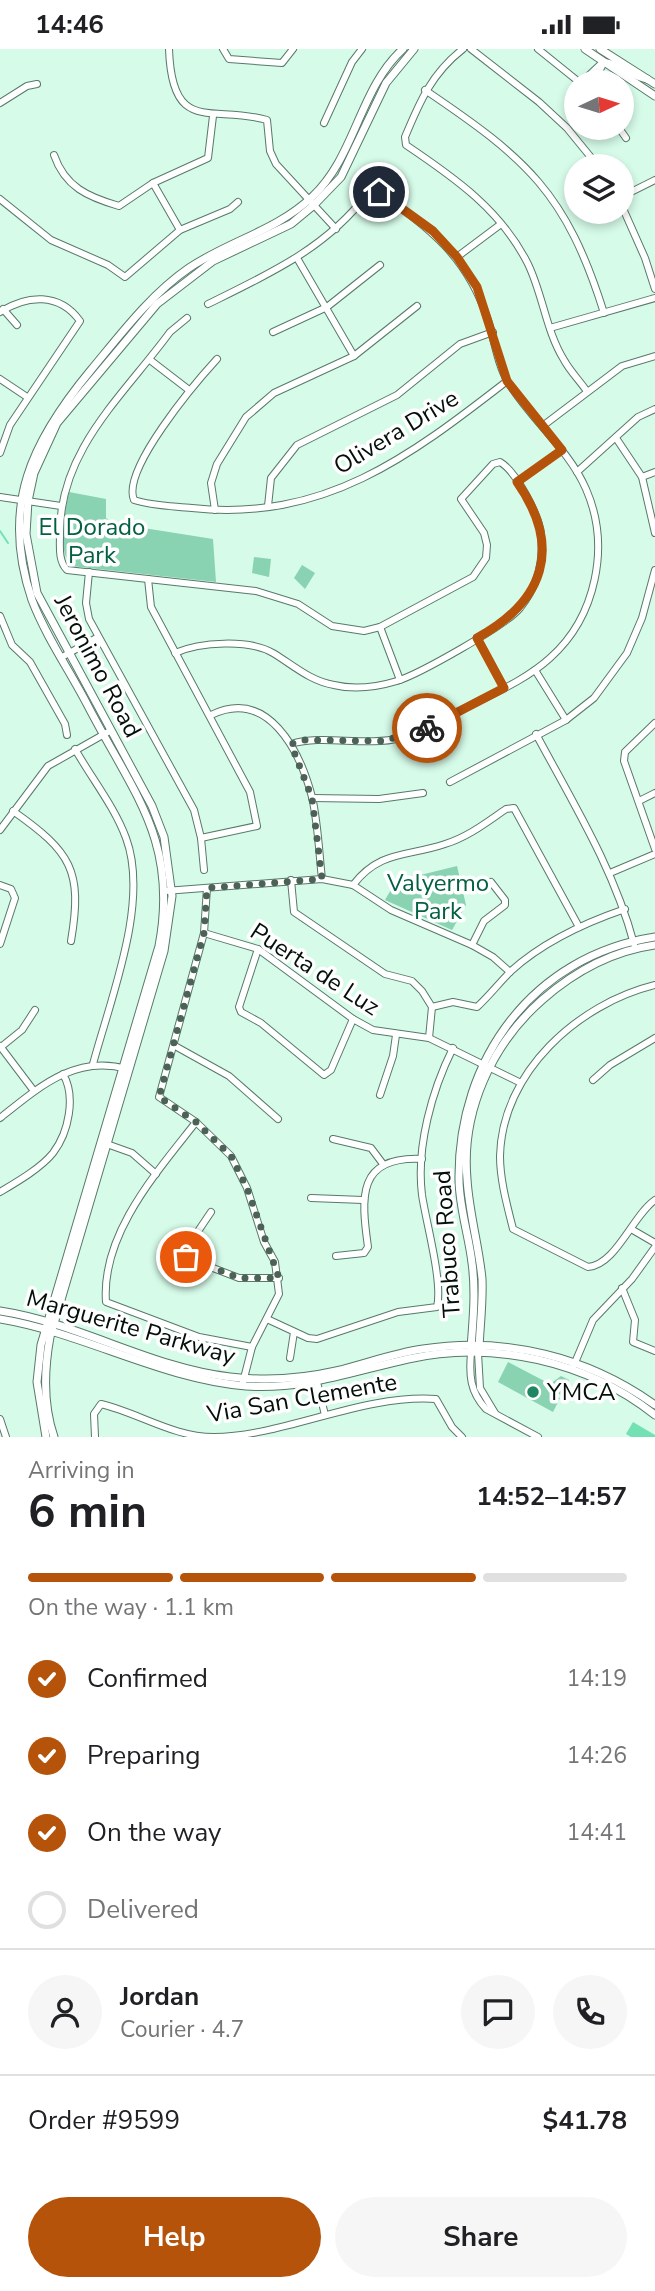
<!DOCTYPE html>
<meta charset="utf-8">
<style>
:root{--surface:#fff;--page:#f6f6f6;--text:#202124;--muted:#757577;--line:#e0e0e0;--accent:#b45309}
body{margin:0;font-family:"Nunito Sans",sans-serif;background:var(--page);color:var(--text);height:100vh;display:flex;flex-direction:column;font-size:26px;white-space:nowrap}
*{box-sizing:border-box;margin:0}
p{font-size:23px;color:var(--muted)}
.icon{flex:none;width:38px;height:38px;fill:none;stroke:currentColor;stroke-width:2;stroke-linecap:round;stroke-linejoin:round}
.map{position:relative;height:1388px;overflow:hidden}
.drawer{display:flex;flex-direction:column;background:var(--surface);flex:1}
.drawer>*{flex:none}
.needle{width:46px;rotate:86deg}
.controls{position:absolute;left:564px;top:21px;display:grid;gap:14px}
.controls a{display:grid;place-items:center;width:70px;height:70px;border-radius:50%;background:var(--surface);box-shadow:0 4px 10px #0003;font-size:35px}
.pin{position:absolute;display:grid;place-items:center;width:60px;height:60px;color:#fff;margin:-30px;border:4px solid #fff;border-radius:50%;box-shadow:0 2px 7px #0007}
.courier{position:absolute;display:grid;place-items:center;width:70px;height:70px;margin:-35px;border:5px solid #b45309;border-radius:50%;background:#fff;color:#222;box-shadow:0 2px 9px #0007}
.overview em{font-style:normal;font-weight:700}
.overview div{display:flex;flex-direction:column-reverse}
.overview{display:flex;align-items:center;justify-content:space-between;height:119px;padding:0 28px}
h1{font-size:46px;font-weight:700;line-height:52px}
.bar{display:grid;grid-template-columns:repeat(4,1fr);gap:10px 7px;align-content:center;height:84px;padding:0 28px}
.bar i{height:9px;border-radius:5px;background:var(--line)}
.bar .selected{background:var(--accent)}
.bar p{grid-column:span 4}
.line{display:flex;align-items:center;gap:18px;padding:0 28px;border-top:2px solid var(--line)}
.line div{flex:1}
.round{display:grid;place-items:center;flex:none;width:74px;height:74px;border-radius:37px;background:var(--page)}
ol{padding:0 28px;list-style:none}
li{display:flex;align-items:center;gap:21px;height:77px}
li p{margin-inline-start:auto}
li .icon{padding:7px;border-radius:50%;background:var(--accent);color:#fff;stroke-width:4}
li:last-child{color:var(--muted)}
li i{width:38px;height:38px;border:4px solid var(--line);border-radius:50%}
.button{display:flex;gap:14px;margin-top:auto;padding:14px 28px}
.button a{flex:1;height:80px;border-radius:42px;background:var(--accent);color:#fff;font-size:28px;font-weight:700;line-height:80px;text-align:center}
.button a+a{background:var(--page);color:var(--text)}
.status{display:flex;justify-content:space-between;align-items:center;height:49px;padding:0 35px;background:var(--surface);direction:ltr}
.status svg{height:19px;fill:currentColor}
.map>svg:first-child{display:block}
.green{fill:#89d2b2}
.water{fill:#74e1b4}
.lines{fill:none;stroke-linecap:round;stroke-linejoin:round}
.stream{stroke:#74e1b4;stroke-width:2}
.minor-casing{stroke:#58796a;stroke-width:8}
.major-casing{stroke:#58796a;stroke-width:9}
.minor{stroke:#fff;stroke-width:6}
.major{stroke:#fff;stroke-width:7}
.done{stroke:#4d6257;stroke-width:7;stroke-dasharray:0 12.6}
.route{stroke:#b45309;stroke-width:9}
.poi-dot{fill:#1e8662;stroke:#fff;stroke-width:2.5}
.labels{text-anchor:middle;stroke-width:7;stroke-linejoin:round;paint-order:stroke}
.street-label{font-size:24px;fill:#030f09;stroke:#fff}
.park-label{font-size:24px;fill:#046043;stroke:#fff}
.poi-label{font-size:24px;fill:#030f09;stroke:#fff;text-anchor:start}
</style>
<div class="status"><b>14:46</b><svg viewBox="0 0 49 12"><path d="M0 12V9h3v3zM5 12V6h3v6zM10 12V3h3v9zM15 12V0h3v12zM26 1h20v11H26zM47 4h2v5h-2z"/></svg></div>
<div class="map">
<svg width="655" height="1388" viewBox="0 0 655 1388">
<rect width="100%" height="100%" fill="#d6fbe9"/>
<g class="green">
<path d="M69,443L106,450V469L112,474L213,490L216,533L71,517C57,502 65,462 69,443Z"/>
<polygon points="254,508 271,510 269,528 252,524"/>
<polygon points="302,516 315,524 305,540 294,529"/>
<polygon points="457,817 466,856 452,881 385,851 396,832"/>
<polygon points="508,1313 550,1335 561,1327 569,1331 561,1346 551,1340 550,1337 549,1343 560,1349 553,1363 498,1333"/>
</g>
<polygon class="water" points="633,1373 655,1386 655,1388 631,1388 626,1385"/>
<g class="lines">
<polyline class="stream" points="0,482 8,494"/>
<defs>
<g id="minor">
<path d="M169,0C172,87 212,55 267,71L270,102L276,115L336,180"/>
<polyline points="223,0 229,10 282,14 293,0"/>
<path d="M463,0C432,24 420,52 405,88L406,96C455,129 501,161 528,215C543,246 546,282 564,311C570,322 579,331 586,341"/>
<polyline points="471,0 539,53 567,79 598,117"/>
<polyline points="538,0 579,33"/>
<polyline points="582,33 602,14"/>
<polyline points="587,33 597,26 602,17"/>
<path d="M425,41C527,110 566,143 604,264"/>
<polyline points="0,54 27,37 37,35"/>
<polyline points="324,74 352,13 362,0"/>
<polyline points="619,79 626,89"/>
<path d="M54,106C65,138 88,148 119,157L153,134L208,109L213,67"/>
<polyline points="153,134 180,181"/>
<polyline points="621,148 655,131"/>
<polyline points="0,150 51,191 108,216 125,228 180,181 230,160 238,153"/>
<polyline points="621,155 645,209 655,240"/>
<polyline points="457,208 501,175"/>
<polyline points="297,209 354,307"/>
<path d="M208,255C267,226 327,199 367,145L379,143C430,180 466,206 487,268C494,288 497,315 508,333C531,371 568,399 586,440C611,497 596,568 550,609C528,629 499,642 473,655C450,667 426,683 401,689C364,698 324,685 291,695"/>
<polyline points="3,260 17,276"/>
<path d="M0,263C27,246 59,243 80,272L10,376L0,404"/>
<polyline points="550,279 655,249"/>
<polyline points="273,283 327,258 380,216"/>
<path d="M217,310C196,333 121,421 134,451C152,457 174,457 192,459C324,473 409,408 507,332"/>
<polyline points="150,311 189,341"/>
<polyline points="0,330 27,348"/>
<polyline points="544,376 622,317 655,307"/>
<polyline points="616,389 642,428 655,484"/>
<polyline points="577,423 638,368 655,360"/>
<polyline points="642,428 655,423"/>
<polyline points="517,433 562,401"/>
<polyline points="0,448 61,457"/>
<polyline points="268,457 271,429 297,396 397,346 460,295 493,283"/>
<polyline points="215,461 211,434 217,415 246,368 274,344 354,307 417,257"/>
<polyline points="89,523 86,554 89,570 194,761 201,789 204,821"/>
<polyline points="148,530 151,558 250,743 257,777 201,789"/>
<polyline points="0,567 12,596 30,613 65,675 67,686"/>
<polyline points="380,578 400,631"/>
<polyline points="477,589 504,639"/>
<path d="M175,604C200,593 249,590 273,604C293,616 310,632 334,636C354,641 377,638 397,632C419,625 507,576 520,559C537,538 544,512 541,485C539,466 516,422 500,413L493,415L461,450L484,484L487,496L486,509L473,528L380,578L364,582L332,577L298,555L256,542L67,521C58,512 60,497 60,485C59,401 124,346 170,283L187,269"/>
<polyline points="62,608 98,588"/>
<polyline points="535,621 566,671"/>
<path d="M211,666C268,638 300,702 312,748C318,774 319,803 322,830"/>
<polyline points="655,674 625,703 624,712 655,800"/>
<path d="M536,685C573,754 614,820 634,895"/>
<path d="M75,700C92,730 114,757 126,789C150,853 110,951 93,1015"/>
<polyline points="450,733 566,671 594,649 627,604 642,569 655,521"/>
<polyline points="312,749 379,750 423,744"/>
<polyline points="639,752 655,744"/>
<path d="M13,762C71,803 83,821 71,892"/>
<polyline points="0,781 48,717 108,683"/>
<polyline points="610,824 655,805"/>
<polyline points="291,831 294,863 385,925 412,932 422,942 432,958 429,989"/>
<polyline points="0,836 11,840 15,849 0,895"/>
<path d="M353,836C380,801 407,808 445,795C468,788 487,773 506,760L514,759L579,878"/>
<polyline points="207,839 204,884 159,1048 196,1073 231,1107 247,1139 264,1193 275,1213 279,1245 252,1298 242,1337"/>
<polyline points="165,842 322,830 353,836 391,861 472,896 493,908 510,923"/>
<polyline points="204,884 258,900 353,970 373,981 429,989 521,1034"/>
<polyline points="472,896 484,872 505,856 505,851 491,833"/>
<polyline points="258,900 239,958 241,963 261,974 324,1026 331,1021 353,970"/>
<path d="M655,936C578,955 502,1023 500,1107C500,1131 507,1156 513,1180L588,1218C616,1216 633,1166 655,1151"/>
<path d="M432,958L453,953L477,958C489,947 499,934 511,922C543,893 584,874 625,860"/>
<polyline points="0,997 34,1042"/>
<polyline points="175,997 229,1027 278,1070"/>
<polyline points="1,998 22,981 35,961"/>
<polyline points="593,1031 610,1016 655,989"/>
<polyline points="380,1046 393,1007 396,986"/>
<path d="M0,1069C38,1039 75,1005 127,1020"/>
<path d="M196,1073C157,1123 101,1185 106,1253L199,1288L252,1298"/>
<polyline points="333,1090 371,1099 383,1115"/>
<polyline points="104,1094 132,1104 156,1125"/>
<path d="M0,1143C17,1133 41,1119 53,1104C69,1083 76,1047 63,1025"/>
<polyline points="311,1149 363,1151"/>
<polyline points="211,1163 186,1200 187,1209 239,1229 279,1229"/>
<polyline points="631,1180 655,1194"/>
<path d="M336,1207L364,1204L368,1198C361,1148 357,1107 422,1110"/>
<polyline points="622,1239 635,1271 633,1293 655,1302"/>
<path d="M267,1270L308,1289L317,1290L398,1263L437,1258C443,1233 426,1173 422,1146C416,1098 432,1041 453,999"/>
<path d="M471,1304C469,1326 470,1343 486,1360L538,1388"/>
<polyline points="478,1304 480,1339 495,1364"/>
<polyline points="290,1309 294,1283"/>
<polyline points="574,1316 593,1271 632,1230 655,1198"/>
<polyline points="317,1333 325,1366"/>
<polyline points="0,1370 6,1388"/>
<path d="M95,1388L94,1365L101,1355C139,1364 173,1388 214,1388C286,1387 361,1345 436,1350L452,1378L462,1388"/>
</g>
<g id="major">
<polyline points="585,0 655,47"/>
<polyline points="600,0 655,35"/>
<path d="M607,14C621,16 632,27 647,30"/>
<path d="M0,1262C79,1274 151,1319 230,1328C265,1332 301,1330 336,1322C365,1315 394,1304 423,1300C505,1287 588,1308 655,1356"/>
<path d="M0,1270C84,1284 161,1330 246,1337C303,1341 354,1322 408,1310C493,1291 587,1312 655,1366"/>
<path d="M471,1299C473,1271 476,1243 472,1214C469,1187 459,1158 459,1130C458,1010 533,907 655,888"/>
<path d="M479,1299C480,1276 483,1253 482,1230C479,1197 469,1164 467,1130C461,1062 492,995 542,951C574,923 612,902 655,896"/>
<path d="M46,1388L37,1333L41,1296L159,897C179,792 133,744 88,657C70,622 46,588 32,551C0,457 32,392 91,321C121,285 150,246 189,219C229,192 276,182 312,148C356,107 359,40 403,0"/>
<path d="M54,1388C43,1356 44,1321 50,1288L164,902L172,847L164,788L152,757L37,544L26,485L28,452L34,424L57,374L157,255L213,212L291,175L314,156L341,128L386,34L414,0"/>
</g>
</defs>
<use href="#minor" class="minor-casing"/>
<use href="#major" class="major-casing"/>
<use href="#minor" class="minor"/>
<use href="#major" class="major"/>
</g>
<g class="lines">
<polyline class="done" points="186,1208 239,1229 279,1229 247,1139 231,1107 196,1073 159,1048 204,884 207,839 322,830 312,749 291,695 305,691 384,692 427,679"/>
<path class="route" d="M379,143L433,182L457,208L477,238L507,332L562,401L517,433C563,499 544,552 477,589L504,639L427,679"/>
</g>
<circle class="poi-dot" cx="533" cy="1343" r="7"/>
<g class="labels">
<g class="street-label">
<text transform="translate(396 383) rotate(-31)" y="8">Olivera Drive</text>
<text transform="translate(98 617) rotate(62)" y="8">Jeronimo Road</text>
<text transform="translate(315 920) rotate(33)" y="8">Puerta de Luz</text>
<text transform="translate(447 1195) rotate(-94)" y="8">Trabuco Road</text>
<text transform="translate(131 1278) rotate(16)" y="8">Marguerite Parkway</text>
<text transform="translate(302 1349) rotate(-10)" y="8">Via San Clemente</text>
</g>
<g class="park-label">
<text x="92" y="486">El Dorado<tspan x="92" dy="28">Park</tspan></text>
<text x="438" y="842">Valyermo<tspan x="438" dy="28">Park</tspan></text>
</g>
<g class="poi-label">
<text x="547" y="1351">YMCA</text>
</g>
</g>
</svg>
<div class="controls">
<a><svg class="needle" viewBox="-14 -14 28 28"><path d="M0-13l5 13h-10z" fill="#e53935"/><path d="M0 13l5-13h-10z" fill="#757577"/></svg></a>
<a><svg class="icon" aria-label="layers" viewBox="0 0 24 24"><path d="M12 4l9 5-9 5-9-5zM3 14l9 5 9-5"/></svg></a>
</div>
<div class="pin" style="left:186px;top:1208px;background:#ea580c"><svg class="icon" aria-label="bag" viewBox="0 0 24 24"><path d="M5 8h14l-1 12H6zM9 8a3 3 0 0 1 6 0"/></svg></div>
<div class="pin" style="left:379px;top:143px;background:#1f2937"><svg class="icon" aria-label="home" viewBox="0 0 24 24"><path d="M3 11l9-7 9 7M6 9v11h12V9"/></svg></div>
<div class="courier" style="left:427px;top:679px"><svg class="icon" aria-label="bike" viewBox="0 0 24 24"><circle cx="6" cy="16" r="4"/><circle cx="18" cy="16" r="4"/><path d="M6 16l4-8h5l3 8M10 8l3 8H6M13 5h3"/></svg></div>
</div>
<section class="drawer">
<div class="overview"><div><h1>6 min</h1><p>Arriving in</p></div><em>14:52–14:57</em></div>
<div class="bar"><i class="selected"></i><i class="selected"></i><i class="selected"></i><i></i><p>On the way · 1.1 km</p></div>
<ol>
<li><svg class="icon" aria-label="check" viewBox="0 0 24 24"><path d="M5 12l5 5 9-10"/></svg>Confirmed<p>14:19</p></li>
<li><svg class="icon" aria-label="check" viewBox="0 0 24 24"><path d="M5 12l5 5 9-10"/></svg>Preparing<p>14:26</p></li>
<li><svg class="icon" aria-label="check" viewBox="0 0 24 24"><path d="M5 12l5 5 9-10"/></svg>On the way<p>14:41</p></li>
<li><i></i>Delivered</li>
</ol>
<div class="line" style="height:126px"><a class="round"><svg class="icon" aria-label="person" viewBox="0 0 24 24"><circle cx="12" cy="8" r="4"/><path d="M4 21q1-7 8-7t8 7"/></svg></a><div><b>Jordan</b><p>Courier · 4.7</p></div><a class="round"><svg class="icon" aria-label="chat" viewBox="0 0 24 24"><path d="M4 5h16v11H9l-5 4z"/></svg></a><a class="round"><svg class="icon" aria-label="phone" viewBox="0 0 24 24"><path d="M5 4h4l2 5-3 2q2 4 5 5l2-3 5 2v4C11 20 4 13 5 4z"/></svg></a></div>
<div class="line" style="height:91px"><div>Order #9599</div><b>$41.78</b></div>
<div class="button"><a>Help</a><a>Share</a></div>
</section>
